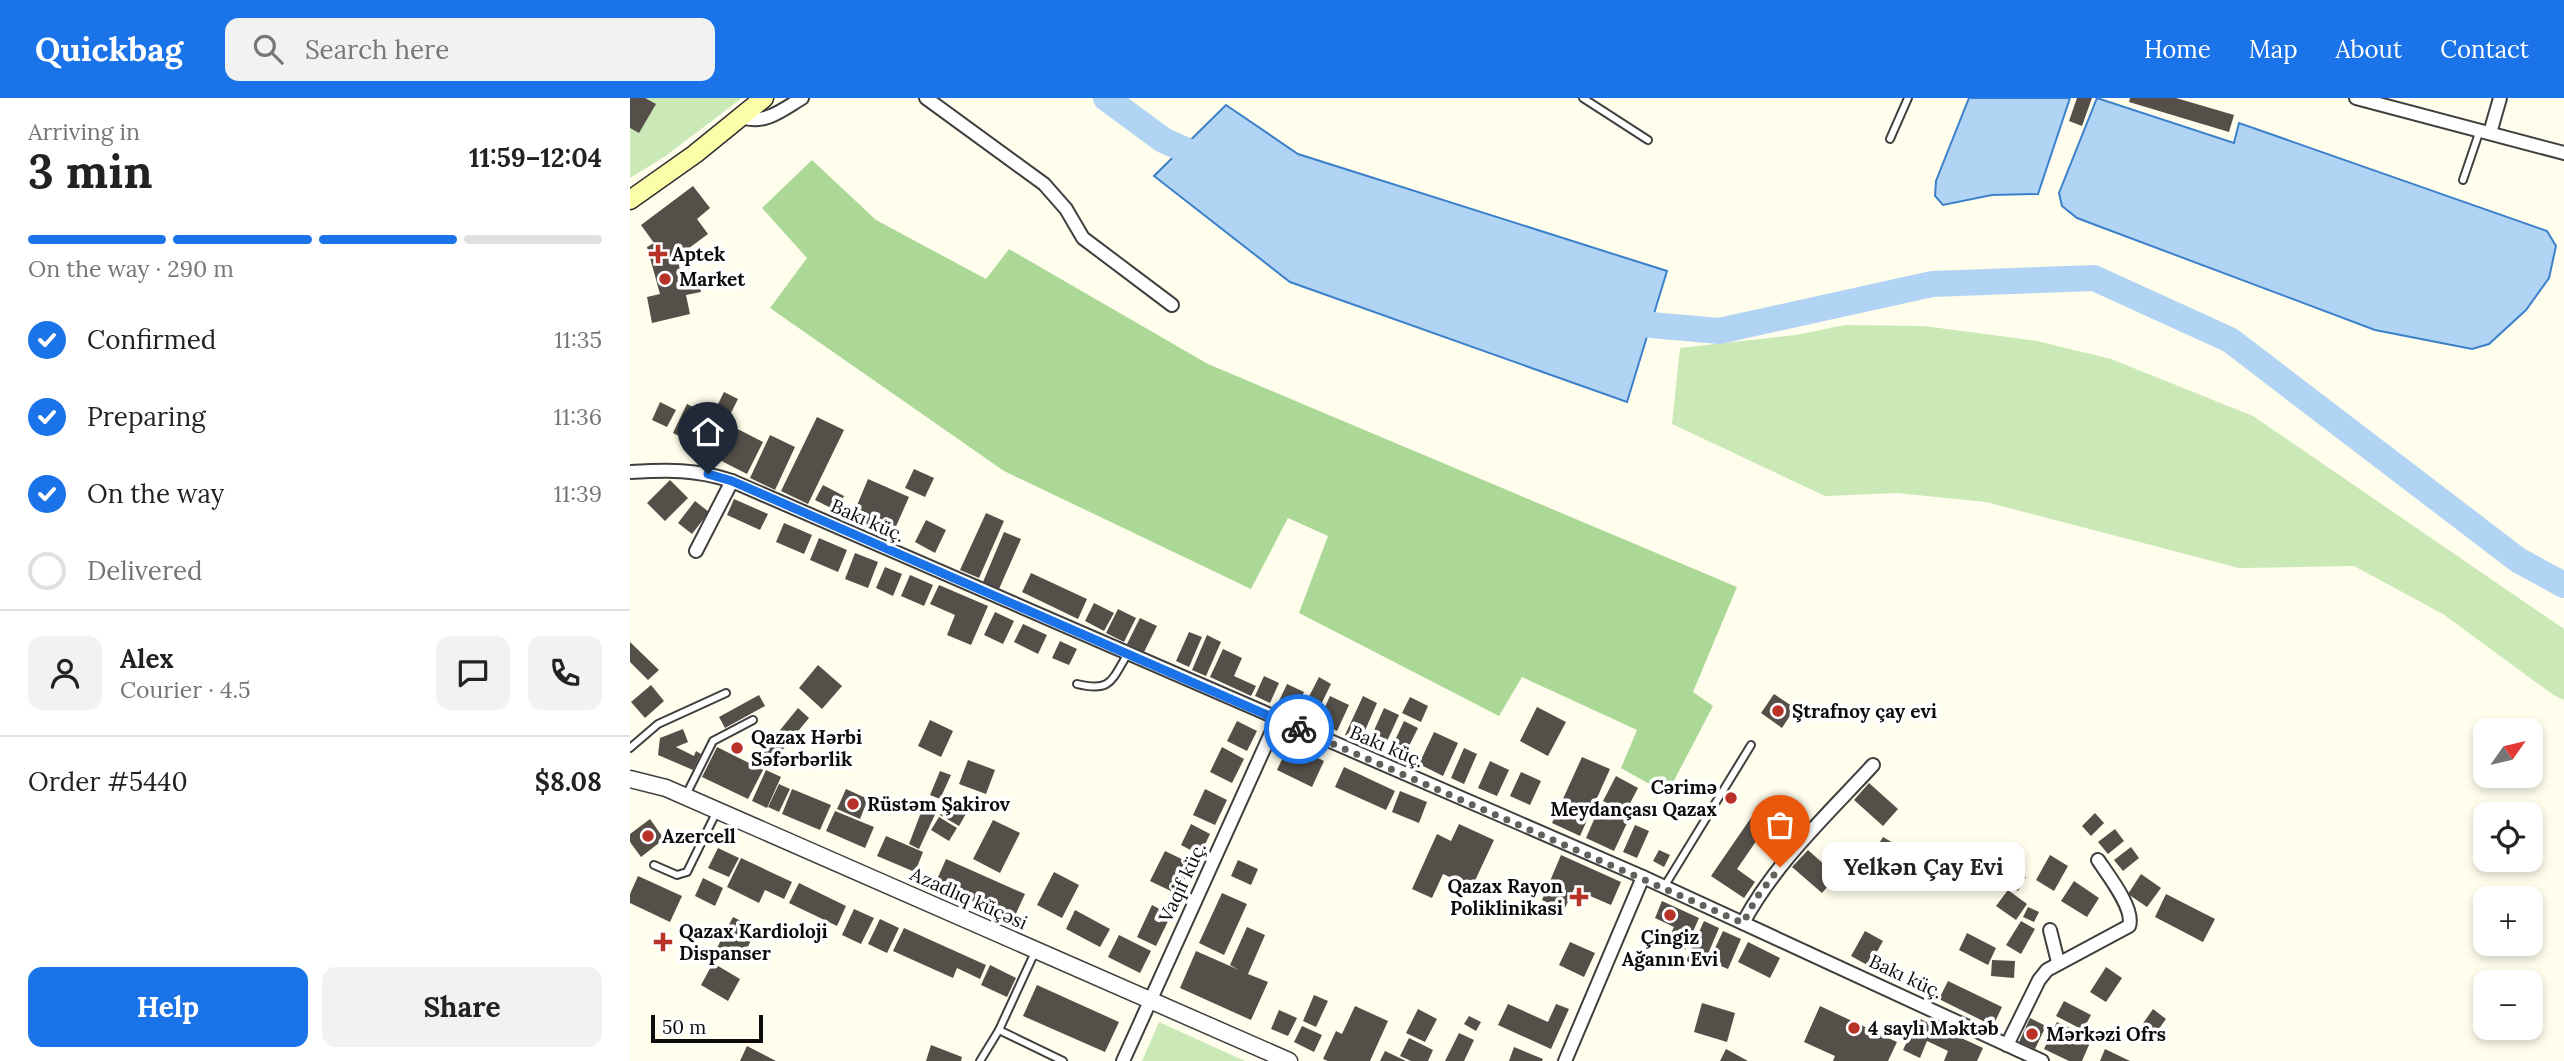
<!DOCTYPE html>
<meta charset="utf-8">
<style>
:root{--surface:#fff;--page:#f2f2f2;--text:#222;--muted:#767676;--line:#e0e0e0;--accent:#1a73e8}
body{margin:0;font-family:Lora,serif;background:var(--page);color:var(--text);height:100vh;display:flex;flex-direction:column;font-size:26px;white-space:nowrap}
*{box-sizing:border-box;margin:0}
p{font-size:23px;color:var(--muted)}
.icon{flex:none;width:38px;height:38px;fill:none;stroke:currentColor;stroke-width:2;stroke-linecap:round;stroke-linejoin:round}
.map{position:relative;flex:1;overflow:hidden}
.sheet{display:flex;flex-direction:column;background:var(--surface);width:630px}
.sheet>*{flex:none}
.needle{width:46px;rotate:56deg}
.tools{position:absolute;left:1843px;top:620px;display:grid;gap:14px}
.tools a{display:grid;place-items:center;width:70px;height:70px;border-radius:14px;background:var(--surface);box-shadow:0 4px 10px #0003;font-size:35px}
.scale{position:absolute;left:21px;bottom:18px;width:112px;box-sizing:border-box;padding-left:7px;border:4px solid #0c0c0c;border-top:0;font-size:19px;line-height:24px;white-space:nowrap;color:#0c0c0c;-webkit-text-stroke:5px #fff;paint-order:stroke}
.pin{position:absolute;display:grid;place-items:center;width:60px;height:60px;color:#fff;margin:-72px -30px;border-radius:50% 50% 50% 0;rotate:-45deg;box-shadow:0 0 7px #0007}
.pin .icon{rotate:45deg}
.courier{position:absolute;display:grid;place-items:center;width:70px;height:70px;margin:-35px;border:5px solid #1a73e8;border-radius:50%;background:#fff;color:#222;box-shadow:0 2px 9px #0007}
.bubble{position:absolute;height:49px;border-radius:14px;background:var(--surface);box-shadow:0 4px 10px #0003;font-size:23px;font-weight:800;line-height:49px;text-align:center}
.overview em{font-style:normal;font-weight:800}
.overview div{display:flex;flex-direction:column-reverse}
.overview{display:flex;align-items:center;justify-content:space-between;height:119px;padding:0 28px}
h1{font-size:46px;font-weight:800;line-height:52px}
.bar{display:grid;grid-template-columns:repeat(4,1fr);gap:10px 7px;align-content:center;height:84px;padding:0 28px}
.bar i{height:9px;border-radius:5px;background:var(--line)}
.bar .on{background:var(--accent)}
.bar p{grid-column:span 4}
.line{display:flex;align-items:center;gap:18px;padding:0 28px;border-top:2px solid var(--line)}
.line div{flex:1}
.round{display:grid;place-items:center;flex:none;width:74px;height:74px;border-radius:14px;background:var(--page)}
ol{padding:0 28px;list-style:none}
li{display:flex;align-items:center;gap:21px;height:77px}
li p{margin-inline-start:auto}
li .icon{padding:7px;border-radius:50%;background:var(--accent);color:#fff;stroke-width:4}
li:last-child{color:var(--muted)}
li i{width:38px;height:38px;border:4px solid var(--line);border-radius:50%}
.action{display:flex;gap:14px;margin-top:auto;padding:14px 28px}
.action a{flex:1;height:80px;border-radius:14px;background:var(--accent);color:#fff;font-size:28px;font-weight:800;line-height:80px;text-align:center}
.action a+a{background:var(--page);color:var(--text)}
header{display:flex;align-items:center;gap:42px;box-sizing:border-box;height:98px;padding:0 35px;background:var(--accent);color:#fff}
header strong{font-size:33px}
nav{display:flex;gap:38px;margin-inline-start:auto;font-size:24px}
.search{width:490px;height:63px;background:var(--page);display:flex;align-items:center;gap:18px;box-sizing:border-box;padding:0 24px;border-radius:14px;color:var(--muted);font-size:26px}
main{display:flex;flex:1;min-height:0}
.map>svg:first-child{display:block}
.green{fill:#cbe8b7}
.forest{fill:#acd897}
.water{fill:#b2d4f4;stroke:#3b80ca;stroke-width:2}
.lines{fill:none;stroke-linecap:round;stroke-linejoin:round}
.river{stroke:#b2d4f4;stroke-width:26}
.building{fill:#554f49}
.service-casing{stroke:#3f3f3f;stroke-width:10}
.minor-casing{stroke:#3f3f3f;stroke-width:16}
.tertiary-casing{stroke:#3f3f3f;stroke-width:19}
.secondary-casing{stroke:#2e2e2e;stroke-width:21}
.service{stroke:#fff;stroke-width:6}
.minor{stroke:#fff;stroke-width:12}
.tertiary{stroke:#fff;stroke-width:16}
.secondary{stroke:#fcfda9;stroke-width:18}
.done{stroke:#61605a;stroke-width:7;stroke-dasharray:0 12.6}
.route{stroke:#1a73e8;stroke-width:9}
.poi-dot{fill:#b93228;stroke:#fff;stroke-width:2.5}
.labels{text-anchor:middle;stroke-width:7;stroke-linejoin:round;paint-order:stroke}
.poi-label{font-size:19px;font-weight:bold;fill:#0c0c0c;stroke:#fff;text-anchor:start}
.street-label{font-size:19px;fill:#0c0c0c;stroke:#fff}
</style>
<header>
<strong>Quickbag</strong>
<div class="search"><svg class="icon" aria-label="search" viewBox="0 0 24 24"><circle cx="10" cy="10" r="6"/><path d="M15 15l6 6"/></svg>Search here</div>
<nav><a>Home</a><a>Map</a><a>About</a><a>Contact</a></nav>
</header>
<main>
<section class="sheet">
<div class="overview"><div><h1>3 min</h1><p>Arriving in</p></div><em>11:59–12:04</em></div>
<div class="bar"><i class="on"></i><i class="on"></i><i class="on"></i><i></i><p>On the way · 290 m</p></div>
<ol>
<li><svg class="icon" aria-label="check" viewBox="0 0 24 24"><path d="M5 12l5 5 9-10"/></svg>Confirmed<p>11:35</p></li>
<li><svg class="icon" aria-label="check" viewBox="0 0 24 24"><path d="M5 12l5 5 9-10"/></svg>Preparing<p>11:36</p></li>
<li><svg class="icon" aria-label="check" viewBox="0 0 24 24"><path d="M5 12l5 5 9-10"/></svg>On the way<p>11:39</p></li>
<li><i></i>Delivered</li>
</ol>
<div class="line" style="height:126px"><a class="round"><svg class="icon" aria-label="person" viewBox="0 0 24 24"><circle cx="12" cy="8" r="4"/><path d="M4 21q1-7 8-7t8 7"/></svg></a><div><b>Alex</b><p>Courier · 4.5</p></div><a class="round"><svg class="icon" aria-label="chat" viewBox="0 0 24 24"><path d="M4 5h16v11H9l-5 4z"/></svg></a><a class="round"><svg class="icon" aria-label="phone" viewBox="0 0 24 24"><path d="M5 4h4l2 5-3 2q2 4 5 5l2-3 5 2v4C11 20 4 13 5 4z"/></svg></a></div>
<div class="line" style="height:91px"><div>Order #5440</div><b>$8.08</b></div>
<div class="action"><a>Help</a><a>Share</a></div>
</section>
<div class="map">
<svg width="1934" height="963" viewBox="0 0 1934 963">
<rect width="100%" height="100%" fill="#fffdec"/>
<g class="green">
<polygon points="0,0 112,0 34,59 0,80"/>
<polygon points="1215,227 1294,228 1407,243 1481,261 1623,318 1934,531 1934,602 1922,596 1813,516 1724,468 1609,470 1356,404 1267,395 1195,398 1042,326 1050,250 1166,237"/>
<polygon points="529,924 615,963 512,963"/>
</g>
<polygon class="forest" points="182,62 246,122 356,181 379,151 578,266 1107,489 1063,594 1083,608 1037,696 991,670 1007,632 892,579 869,618 669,515 698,438 658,420 621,491 374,373 140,210 177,160 132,110"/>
<g class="water">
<polygon points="1339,0 1440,0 1408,96 1362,97 1313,107 1305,98 1306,83"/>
<polygon points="1467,0 1604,45 1609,25 1917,133 1926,148 1919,180 1896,212 1859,246 1842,251 1745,232 1447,120 1432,108 1429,95"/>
<polygon points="596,7 668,56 1037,173 997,304 660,184 524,78"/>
</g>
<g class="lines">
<g class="river">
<polyline points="476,0 533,42 582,64"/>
<polyline points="987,224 1089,233 1302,186 1464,180 1600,242 1888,462 1934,487"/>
</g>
</g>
<g class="building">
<polygon points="0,0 15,0 26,6 9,35 0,30"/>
<polygon points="1447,0 1462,0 1452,28 1439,23"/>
<polygon points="1500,0 1546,0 1604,17 1599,34 1499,4"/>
<polygon points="63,88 80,110 67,121 78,136 47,159 51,176 66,172 71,194 56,197 60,216 22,225 17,199 30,196 17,149 24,145 11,127"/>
<polygon points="94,294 108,301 96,325 133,344 117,376 66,350"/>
<polygon points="30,304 46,312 37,329 22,322"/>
<polygon points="57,306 79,317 64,346 43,335"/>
<polygon points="187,319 214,332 178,406 151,393"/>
<polygon points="140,337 165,349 145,392 120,380"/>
<polygon points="284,371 304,380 295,399 275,390"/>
<polygon points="238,381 279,399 260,442 220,424"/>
<polygon points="40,382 58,400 35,423 17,405"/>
<polygon points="193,387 214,398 207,413 185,402"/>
<polygon points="104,401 138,416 130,432 97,417"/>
<polygon points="65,403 79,414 62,436 48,425"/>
<polygon points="356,415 374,423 349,480 330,472"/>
<polygon points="296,422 316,432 305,455 285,444"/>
<polygon points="154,425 182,437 174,456 146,444"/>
<polygon points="374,434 391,441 369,491 353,484"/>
<polygon points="189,440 217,452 208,474 180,462"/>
<polygon points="225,455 248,464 238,490 215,481"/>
<polygon points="255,469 272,476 263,498 246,490"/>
<polygon points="401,475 457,501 448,521 392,494"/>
<polygon points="280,477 303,487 294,508 271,498"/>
<polygon points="309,487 358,508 341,547 317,537 325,517 300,506"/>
<polygon points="464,505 484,515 474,533 455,523"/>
<polygon points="488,511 506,520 494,544 476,535"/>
<polygon points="365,514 384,523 373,546 354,537"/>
<polygon points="510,520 527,528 514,554 497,546"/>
<polygon points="393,526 417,537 408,556 384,544"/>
<polygon points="559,534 572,539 559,569 546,563"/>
<polygon points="577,537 591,544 576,578 562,572"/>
<polygon points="430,543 447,551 439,567 422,560"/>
<polygon points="0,544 29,572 18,582 0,564"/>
<polygon points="593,551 612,560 604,578 626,588 621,598 580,579"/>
<polygon points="188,567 212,588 192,611 169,590"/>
<polygon points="634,578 649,585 640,605 625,598"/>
<polygon points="689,579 701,586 683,623 670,616"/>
<polygon points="657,586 674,594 666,612 649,603"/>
<polygon points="21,587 34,603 15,620 1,604"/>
<polygon points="1144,596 1165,610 1152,630 1131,615"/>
<polygon points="129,597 135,608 95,630 89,619"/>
<polygon points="700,598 719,607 707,633 688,624"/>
<polygon points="733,598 747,605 730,644 715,637"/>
<polygon points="780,599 798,608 791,624 772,615"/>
<polygon points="907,609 936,624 918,658 890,643"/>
<polygon points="168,610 179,620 140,667 129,658"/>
<polygon points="754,610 769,617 753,652 738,646"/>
<polygon points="300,622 323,633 311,659 288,648"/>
<polygon points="607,623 627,633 617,653 597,643"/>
<polygon points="774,623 788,630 772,662 759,655"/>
<polygon points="53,631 58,644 46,649 64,658 66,653 71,656 63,672 28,657 30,640"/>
<polygon points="804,634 828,645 813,678 789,666"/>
<polygon points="659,646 694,663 682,689 647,672"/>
<polygon points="87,649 133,672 118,701 72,679"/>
<polygon points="592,649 614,661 602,685 580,674"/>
<polygon points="834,650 847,656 834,686 821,680"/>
<polygon points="952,659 980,671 950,738 922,725"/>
<polygon points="338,662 365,672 356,696 329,686"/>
<polygon points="860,663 879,672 867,698 848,690"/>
<polygon points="714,669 765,693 756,712 705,689"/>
<polygon points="136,672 151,679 137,710 122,703"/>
<polygon points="310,673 321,677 310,701 300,697"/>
<polygon points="891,674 911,683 900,707 880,698"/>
<polygon points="986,678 1008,690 995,715 973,703"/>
<polygon points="1239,685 1268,711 1253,728 1224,702"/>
<polygon points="149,686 160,691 149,714 138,709"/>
<polygon points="162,691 201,707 190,732 152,716"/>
<polygon points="216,691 238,701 230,721 207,711"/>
<polygon points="575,691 597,702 585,727 563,717"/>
<polygon points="770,693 797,704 789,725 762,714"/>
<polygon points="318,703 337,714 329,728 310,717"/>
<polygon points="295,704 308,710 289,751 279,746"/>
<polygon points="969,710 998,723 984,753 956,740"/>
<polygon points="1127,711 1165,738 1153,756 1129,739 1107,771 1125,784 1114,800 1081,778"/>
<polygon points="205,713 244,729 235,750 196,733"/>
<polygon points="1465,715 1474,725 1461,738 1452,728"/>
<polygon points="309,719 327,730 319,743 301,732"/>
<polygon points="20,721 34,741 11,759 0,744 0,736"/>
<polygon points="363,722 390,735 370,775 343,761"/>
<polygon points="561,726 580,736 570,757 551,747"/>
<polygon points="829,726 864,742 842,789 813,776 802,800 782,791 807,736 821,743"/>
<polygon points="1005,727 1019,733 1007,760 993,754"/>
<polygon points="1485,731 1494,743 1478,756 1468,744"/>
<polygon points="256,738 293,754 285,774 247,758"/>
<polygon points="1253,739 1270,749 1257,771 1240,760"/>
<polygon points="1501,749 1509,760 1493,773 1484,762"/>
<polygon points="88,750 109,760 99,779 78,770"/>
<polygon points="1029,752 1040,757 1034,769 1023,763"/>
<polygon points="1178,752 1207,778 1192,795 1162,769"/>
<polygon points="535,753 562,766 547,796 520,783"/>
<polygon points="931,757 991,784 981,807 944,791 934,812 912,802"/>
<polygon points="1420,757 1438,768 1424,793 1406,782"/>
<polygon points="111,760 162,784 154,801 135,792 129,805 97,789"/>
<polygon points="316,761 395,796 383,822 305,786"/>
<polygon points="608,762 628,771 621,787 601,778"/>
<polygon points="424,774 449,787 432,820 407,807"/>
<polygon points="1388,774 1396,779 1388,793 1379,788"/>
<polygon points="1511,776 1531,790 1517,809 1498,796"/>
<polygon points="8,778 52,798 40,824 0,805 0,796"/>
<polygon points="73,780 93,790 85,808 65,798"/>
<polygon points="1444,783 1469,800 1457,819 1431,803"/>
<polygon points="169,785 216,808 207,828 159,805"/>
<polygon points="1378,792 1397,806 1386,822 1366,808"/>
<polygon points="592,795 617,806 594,857 569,845"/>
<polygon points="1536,796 1585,821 1573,844 1525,819"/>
<polygon points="1032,803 1069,820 1055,852 1037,844 1044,829 1025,820"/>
<polygon points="522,807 541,817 526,848 507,839"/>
<polygon points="1398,809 1409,814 1404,824 1393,819"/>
<polygon points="224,811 244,820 231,846 212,837"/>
<polygon points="445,812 480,831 470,849 436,831"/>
<polygon points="103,819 127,831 111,862 87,850"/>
<polygon points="250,821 269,830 257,855 238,846"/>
<polygon points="1074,823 1089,830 1072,870 1056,863"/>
<polygon points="1391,823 1405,831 1391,856 1376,847"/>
<polygon points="617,829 635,837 618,876 638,884 621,922 550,890 566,853 609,872 600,867"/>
<polygon points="274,830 356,867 350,881 327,870 323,880 263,853"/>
<polygon points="1093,833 1111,841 1098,871 1079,863"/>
<polygon points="1235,833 1253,843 1239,868 1221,858"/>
<polygon points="1337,835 1366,850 1358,867 1329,852"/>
<polygon points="489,837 521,853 510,875 478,859"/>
<polygon points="940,844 965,855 954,879 929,867"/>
<polygon points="1118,844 1150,860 1140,880 1108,864"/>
<polygon points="1362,862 1385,863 1384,880 1361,878"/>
<polygon points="83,865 110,881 98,903 71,887"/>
<polygon points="360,867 386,880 377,899 351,887"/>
<polygon points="1476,869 1492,880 1476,904 1460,894"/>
<polygon points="1318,883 1372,909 1363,928 1309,901"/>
<polygon points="407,887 489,924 475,954 393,918"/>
<polygon points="684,897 698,903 686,929 673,923"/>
<polygon points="1434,903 1461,917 1453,932 1426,918"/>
<polygon points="1072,905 1105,915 1097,944 1064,934"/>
<polygon points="878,906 918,924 926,906 939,911 921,951 868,927"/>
<polygon points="725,908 758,923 740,963 698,963 693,961 706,933 712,936"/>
<polygon points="1190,908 1267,944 1258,963 1203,963 1205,958 1174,944"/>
<polygon points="788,911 807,921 795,944 776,935"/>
<polygon points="1523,911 1536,921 1520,943 1507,934"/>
<polygon points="649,912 667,920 658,938 641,931"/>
<polygon points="839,918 851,924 846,933 834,926"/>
<polygon points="1288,920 1353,950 1347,963 1314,963 1318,953 1297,943 1290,960 1273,952"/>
<polygon points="1400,920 1416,928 1405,951 1389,944"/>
<polygon points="1427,924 1462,940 1452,963 1439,963 1414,951"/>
<polygon points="672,928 692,937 684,954 664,944"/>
<polygon points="829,935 844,942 834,963 815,963"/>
<polygon points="779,940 803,952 798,963 781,963 770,958"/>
<polygon points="301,947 332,959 331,963 296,963"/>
<polygon points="117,948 146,963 110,963"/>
<polygon points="884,949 913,961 912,963 879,963"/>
<polygon points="1096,951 1118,963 1090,963"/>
<polygon points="1475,951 1500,963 1470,963"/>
<polygon points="755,953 776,963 750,963"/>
</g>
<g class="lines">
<defs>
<g id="service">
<polyline points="953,0 1018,42"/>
<polyline points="1260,41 1278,0"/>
<polyline points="1833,82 1850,32"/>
<path d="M447,586C480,594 481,584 497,557"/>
<polyline points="0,650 28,626 96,595"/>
<polyline points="56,697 83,643 123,622"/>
<polyline points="24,767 47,777 57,774 86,715"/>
<polyline points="1034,789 1121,647"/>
<polyline points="405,854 369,932 433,963"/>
<polyline points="350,963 369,932"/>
</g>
<g id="minor">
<polyline points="296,0 414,86 436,111 453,140 542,207"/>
<polyline points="1726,0 1934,55"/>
<path d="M112,19C135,27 152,12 172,0"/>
<polyline points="1860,35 1870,0"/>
<path d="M0,374C39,372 65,371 102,383L1013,779L1412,963"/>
<polyline points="66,453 102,383"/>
<path d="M1113,825C1145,765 1197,717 1243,667"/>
<polyline points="1420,832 1428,864"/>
<path d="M1377,947L1409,882L1417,872L1499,828C1505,811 1478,777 1468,762"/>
<polyline points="493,963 647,622"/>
<polyline points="935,963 1013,779"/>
</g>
<polyline id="tertiary" points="0,681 36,690 659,963"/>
<polyline id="secondary" points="0,102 65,56 134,0"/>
</defs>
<use href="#service" class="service-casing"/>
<use href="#minor" class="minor-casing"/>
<use href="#tertiary" class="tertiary-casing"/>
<use href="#secondary" class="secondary-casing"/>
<use href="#service" class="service"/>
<use href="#minor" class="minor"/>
<use href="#tertiary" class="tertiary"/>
<use href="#secondary" class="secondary"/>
</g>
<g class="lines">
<polyline class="done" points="669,631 1113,825 1127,799 1150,769"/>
<polyline class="route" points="78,376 102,383 669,631"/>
</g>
<g class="poi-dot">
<path d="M24.5 145.5h7v7h7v7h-7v7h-7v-7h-7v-7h7z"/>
<circle cx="35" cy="181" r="7"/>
<circle cx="1148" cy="613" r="7"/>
<circle cx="107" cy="650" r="7"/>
<circle cx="1101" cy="700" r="7"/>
<circle cx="223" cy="706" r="7"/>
<circle cx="18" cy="738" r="7"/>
<path d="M945.5 788.5h7v7h7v7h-7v7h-7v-7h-7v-7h7z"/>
<circle cx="1040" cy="817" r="7"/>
<path d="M29.5 833.5h7v7h7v7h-7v7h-7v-7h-7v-7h7z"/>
<circle cx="1224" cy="930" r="7"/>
<circle cx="1402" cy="936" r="7"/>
</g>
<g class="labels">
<g class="poi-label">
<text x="42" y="163">Aptek</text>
<text x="49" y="188">Market</text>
<text x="1162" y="620">Ştrafnoy çay evi</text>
<text x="121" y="646">Qazax Hərbi<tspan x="121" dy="22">Səfərbərlik</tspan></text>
<text x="1087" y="696" text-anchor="end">Cərimə<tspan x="1087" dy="22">Meydançası Qazax</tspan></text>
<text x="237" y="713">Rüstəm Şakirov</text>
<text x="32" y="745">Azercell</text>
<text x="933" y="795" text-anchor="end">Qazax Rayon<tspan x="933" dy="22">Poliklinikasi</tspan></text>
<text x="49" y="840">Qazax Kardioloji<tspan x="49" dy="22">Dispanser</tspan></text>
<text x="1040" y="846" text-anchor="middle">Çingiz<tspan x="1040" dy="22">Ağanın Evi</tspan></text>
<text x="1238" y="937">4 saylı Məktəb</text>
<text x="1416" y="943">Mərkəzi Ofrs</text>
</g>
<g class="street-label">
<text transform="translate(238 422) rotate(24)" y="7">Bakı küç.</text>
<text transform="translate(757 648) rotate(23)" y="7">Bakı küç.</text>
<text transform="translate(552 784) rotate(-65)" y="7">Vaqif küç.</text>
<text transform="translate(339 800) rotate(24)" y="7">Azadlıq küçəsi</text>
<text transform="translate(1276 878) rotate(25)" y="7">Bakı küç.</text>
</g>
</g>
</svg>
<div class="tools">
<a><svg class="needle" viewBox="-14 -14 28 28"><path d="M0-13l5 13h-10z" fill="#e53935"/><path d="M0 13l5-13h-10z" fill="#767676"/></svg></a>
<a><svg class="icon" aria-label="locate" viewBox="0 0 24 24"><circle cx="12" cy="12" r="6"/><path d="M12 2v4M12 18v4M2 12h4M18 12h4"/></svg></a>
<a>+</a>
<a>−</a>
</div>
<div class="scale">50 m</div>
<div class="pin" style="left:1150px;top:769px;background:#ea580c"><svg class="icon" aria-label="bag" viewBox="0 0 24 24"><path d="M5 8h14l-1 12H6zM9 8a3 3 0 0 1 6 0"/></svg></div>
<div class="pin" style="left:78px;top:376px;background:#1f2937"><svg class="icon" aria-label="home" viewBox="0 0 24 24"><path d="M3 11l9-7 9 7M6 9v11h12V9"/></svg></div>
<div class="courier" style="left:669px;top:631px"><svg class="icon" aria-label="bike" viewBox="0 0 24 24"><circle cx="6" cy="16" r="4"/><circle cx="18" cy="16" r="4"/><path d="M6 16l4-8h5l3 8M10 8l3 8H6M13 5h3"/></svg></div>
<div class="bubble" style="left:1192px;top:744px;width:203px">Yelkən Çay Evi</div>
</div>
</main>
